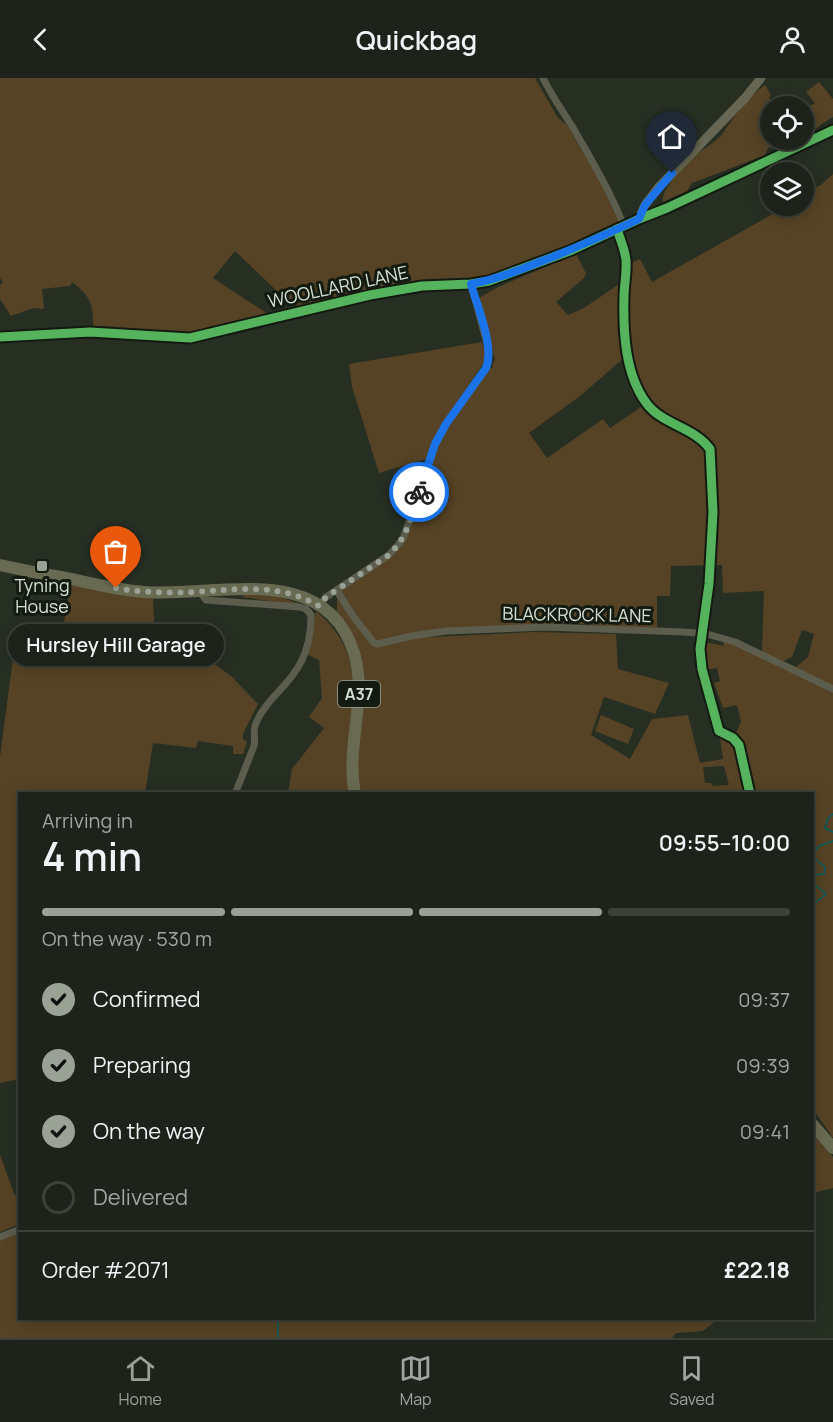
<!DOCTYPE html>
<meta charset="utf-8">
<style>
:root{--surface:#1d231a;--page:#252b23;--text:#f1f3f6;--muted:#a0a4a2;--line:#3b4039;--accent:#99a295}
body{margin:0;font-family:Manrope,sans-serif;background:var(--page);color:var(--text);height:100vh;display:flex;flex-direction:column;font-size:22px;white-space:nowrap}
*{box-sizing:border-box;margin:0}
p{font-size:20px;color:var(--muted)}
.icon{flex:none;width:33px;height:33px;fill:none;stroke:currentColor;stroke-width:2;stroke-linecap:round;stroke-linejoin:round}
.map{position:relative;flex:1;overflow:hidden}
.sheet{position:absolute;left:18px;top:714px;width:796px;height:528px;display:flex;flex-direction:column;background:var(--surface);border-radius:0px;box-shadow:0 3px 15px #0003,0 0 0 2px var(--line)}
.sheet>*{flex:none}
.fabs{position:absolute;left:760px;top:18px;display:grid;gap:12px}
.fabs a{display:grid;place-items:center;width:54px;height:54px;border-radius:50%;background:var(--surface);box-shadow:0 3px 15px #0003,0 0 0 2px var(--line);font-size:30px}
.pin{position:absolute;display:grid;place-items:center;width:51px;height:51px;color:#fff;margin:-62px -26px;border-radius:50% 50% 50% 0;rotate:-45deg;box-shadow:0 0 6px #0007}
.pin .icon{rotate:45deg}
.courier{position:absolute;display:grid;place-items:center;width:60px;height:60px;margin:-30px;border:4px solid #1a73e8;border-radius:50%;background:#fff;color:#222;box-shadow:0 2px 8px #0007}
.bubble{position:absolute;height:42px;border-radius:21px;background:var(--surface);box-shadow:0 3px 15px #0003,0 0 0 2px var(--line);font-size:20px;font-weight:600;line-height:42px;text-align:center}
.overview em{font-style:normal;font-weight:600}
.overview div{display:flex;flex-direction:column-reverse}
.overview{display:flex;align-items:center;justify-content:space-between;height:102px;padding:0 24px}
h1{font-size:39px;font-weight:600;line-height:45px}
.bar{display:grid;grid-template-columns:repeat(4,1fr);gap:9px 6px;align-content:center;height:72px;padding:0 24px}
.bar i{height:8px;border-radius:4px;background:var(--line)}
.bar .on{background:var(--accent)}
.bar p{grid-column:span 4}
.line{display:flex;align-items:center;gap:15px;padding:0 24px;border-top:2px solid var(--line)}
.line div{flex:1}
ol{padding:0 24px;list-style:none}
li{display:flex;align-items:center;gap:18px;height:66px}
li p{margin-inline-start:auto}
li .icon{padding:6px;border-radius:50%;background:var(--accent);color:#111;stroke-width:4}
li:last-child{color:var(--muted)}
li i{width:33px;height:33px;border:3px solid var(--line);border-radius:50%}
header{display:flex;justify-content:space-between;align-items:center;height:78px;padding:0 24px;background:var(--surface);font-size:27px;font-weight:600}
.menu{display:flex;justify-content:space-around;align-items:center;height:84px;border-top:2px solid var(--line);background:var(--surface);font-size:16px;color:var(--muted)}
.menu a{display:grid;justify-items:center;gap:3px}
.menu .on{color:var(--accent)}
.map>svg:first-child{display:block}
.green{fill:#564325;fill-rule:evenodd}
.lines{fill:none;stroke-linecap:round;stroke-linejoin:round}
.stream{stroke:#055c5c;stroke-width:1.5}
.street{stroke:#5c5d4d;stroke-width:7}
.secondary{stroke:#666652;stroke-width:9}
.highway{stroke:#686a51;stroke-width:12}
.cycleway-casing{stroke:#131a10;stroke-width:13}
.cycleway{stroke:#56b35d;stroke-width:9}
.done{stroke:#99a295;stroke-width:6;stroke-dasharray:0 10.8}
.route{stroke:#1a73e8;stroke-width:8}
.poi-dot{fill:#99a295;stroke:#131a10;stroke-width:2}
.labels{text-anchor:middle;stroke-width:6;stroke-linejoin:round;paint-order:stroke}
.shield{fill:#131a10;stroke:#9ca598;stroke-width:1.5}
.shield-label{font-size:16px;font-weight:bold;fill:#d6e0d2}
.street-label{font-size:18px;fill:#d6e0d2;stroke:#131a10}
.poi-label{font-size:18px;fill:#d6e0d2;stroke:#131a10}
</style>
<header><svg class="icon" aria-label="back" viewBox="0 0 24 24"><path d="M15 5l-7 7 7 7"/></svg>Quickbag<svg class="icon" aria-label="person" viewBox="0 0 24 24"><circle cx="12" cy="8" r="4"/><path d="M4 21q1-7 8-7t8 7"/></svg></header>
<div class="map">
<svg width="833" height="1260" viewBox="0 0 833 1260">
<rect width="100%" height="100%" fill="#272f23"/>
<g class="green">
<path d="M0,0H535L558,40L567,47L596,96L618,142L617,149L489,201L303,231L279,215L235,173L213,200L271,238L190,258L93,253C94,228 91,218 72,204L70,208L42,211L44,231L33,230L11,238L0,221V207L3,204L0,200Z"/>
<path d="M819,4L833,21V39C822,45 815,52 804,58V32L815,25L806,14Z"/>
<path d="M765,7L771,17L769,20L775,28H771L770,62L772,69L768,70L765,77L692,105L687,113L663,124C660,112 688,84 697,76C705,69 716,65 722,56C734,39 748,19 765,7Z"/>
<path d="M833,96V1060L813,1031V716L750,715L747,705L749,715H360L356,680L364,621L360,578L348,548L337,533V513L389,477L403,461L435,366L486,290H493L492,287L495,282L479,220L498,209L576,176L586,195L584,200L556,224L568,237L584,230L628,200L629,186L640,181L652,204L787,128H804V117L822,106ZM625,279L634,308L630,311L641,329L610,350L603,341L547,380L529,355L580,318ZM722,487L723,515L764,513L762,573L722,558L724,568L705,564L702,569L706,592L717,590L720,603L714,605L723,630L737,627L741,644L734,659L740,664L742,678C735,657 733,665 719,653L723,681L700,685L688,637L652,641L630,681L591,657L604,619L655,636L669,605L618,591L616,556L533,554L431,559L433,555L557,550L558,546L566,545L657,551V518H670L671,488ZM802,552L814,556L808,579L796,589L783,583L792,579ZM724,688L729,707L712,708L711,705H705L703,689Z"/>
<polygon points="482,264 486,274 485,283 444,344 426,381 379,395 352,309 349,286"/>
<polygon points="71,505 153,521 155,563 193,567 202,570 199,575 231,598 258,626 243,656 243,661 247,664 243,676 233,676 233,668 198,663 196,670 153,665 145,715 20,716 19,1001 0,1005 0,679 13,580 57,583"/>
<path d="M246,516C269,514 293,522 313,532L311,534L295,527L242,519Z"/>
<path d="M316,533C382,588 337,648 350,715L288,716L292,691L324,650L309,639L322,620L319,582L304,575Z"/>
<polygon points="601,637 634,651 628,666 595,653"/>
<polygon points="813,1057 833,1079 833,1110 813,1115"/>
<polygon points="0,1077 14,1115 19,1123 19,1146 0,1154"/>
<polygon points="19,1154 20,1240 718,1241 703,1253 676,1255 672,1260 0,1260 0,1162"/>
</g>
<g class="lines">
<g class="stream">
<polyline points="833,736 828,740 825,750 833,754"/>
<polyline points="813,775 819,768 833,763"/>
<polyline points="813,779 825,789 824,796 813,797"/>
<polyline points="813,805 826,816 813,827"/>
<polyline points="278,1260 278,1240"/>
</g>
<g class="street">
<path d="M543,0C551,17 562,32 572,48C591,81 610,113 624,148"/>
<polyline points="639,141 667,130 833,52"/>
<path d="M199,513L206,522L300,529L306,531L311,537C311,552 308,571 301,584C290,607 266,621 256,645C252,653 256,660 254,668L235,716"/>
<polyline points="337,513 353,538 374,565 378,566 411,558 446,553 545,549 684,554 707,556 735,564 833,611"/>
<polyline points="319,528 326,519 389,477 403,461 435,366 446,346 486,290 489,277 488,269 471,206"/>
<polyline points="0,1159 20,1151"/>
</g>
<polyline class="secondary" points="0,259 90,254 190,260 370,217 422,208 471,206 489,203 572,172 639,141 645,127 658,110 745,20 761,0"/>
<g class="highway">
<path d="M0,487C22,492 45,496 67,500C93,506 118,512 144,514C214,520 325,481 354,575C368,622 345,668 355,716"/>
<polyline points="813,1047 833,1070"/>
</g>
<defs>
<g id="cycleway">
<path d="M617,151C620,161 625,172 626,182C627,194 624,207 624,219C623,254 625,297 647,326C663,347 694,349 710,371L713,434L709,506L700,571L702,591L719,653L733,660L739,667L750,716"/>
<polyline points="0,259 90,254 190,260 370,217 422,208 471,206 489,203 572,172 639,141 667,130 833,52"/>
</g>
</defs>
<use href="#cycleway" class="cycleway-casing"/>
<use href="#cycleway" class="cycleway"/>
</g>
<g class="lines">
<path class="done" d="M116,510C143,515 169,515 196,514C239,511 280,505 319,528L326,519L389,477C407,459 412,439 419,414"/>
<path class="route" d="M419,414L435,366L446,346L486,290C495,269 477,228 471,206C494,202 515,194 537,185C571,172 605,157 639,141L645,127L672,95"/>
</g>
<rect class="poi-dot" x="36" y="482" width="12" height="12" rx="3"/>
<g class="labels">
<rect class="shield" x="338" y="603" width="42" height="26" rx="4.5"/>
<g class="shield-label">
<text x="359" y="622">A37</text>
</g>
<g class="street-label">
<text transform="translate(338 209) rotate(-12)" y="6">WOOLLARD LANE</text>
<text transform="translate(577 537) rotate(1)" y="6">BLACKROCK LANE</text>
</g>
<g class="poi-label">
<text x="42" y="514">Tyning<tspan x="42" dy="21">House</tspan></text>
</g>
</g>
</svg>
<div class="fabs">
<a><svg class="icon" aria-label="locate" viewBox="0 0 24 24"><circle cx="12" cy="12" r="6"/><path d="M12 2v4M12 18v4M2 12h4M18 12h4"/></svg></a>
<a><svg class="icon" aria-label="layers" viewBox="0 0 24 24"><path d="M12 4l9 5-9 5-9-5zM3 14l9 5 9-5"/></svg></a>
</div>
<div class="pin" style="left:116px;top:510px;background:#ea580c"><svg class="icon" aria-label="bag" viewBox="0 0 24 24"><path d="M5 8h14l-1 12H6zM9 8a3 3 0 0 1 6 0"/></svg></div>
<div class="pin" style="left:672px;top:95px;background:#1f2937"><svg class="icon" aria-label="home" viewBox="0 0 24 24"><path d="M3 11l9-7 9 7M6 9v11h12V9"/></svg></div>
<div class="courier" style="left:419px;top:414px"><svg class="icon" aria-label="bike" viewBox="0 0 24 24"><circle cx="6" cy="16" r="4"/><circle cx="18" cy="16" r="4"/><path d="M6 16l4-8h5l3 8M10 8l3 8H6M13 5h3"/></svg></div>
<div class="bubble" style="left:8px;top:546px;width:216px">Hursley Hill Garage</div>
<section class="sheet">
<div class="overview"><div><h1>4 min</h1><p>Arriving in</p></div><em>09:55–10:00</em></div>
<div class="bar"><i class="on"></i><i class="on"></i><i class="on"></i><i></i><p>On the way · 530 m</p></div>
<ol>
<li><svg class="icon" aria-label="check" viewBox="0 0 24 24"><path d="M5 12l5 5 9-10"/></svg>Confirmed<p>09:37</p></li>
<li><svg class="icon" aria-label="check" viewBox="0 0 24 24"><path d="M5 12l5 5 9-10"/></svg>Preparing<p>09:39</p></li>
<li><svg class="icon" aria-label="check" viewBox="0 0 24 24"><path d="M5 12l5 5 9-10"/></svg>On the way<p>09:41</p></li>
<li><i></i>Delivered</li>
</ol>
<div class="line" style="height:78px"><div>Order #2071</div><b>£22.18</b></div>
</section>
</div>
<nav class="menu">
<a class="on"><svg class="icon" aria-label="home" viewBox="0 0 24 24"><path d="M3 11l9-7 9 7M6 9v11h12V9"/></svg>Home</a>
<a><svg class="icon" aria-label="map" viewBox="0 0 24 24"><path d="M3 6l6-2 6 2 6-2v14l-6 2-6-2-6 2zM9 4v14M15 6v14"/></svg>Map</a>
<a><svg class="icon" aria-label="saved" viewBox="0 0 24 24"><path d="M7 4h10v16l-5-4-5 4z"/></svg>Saved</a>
</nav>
